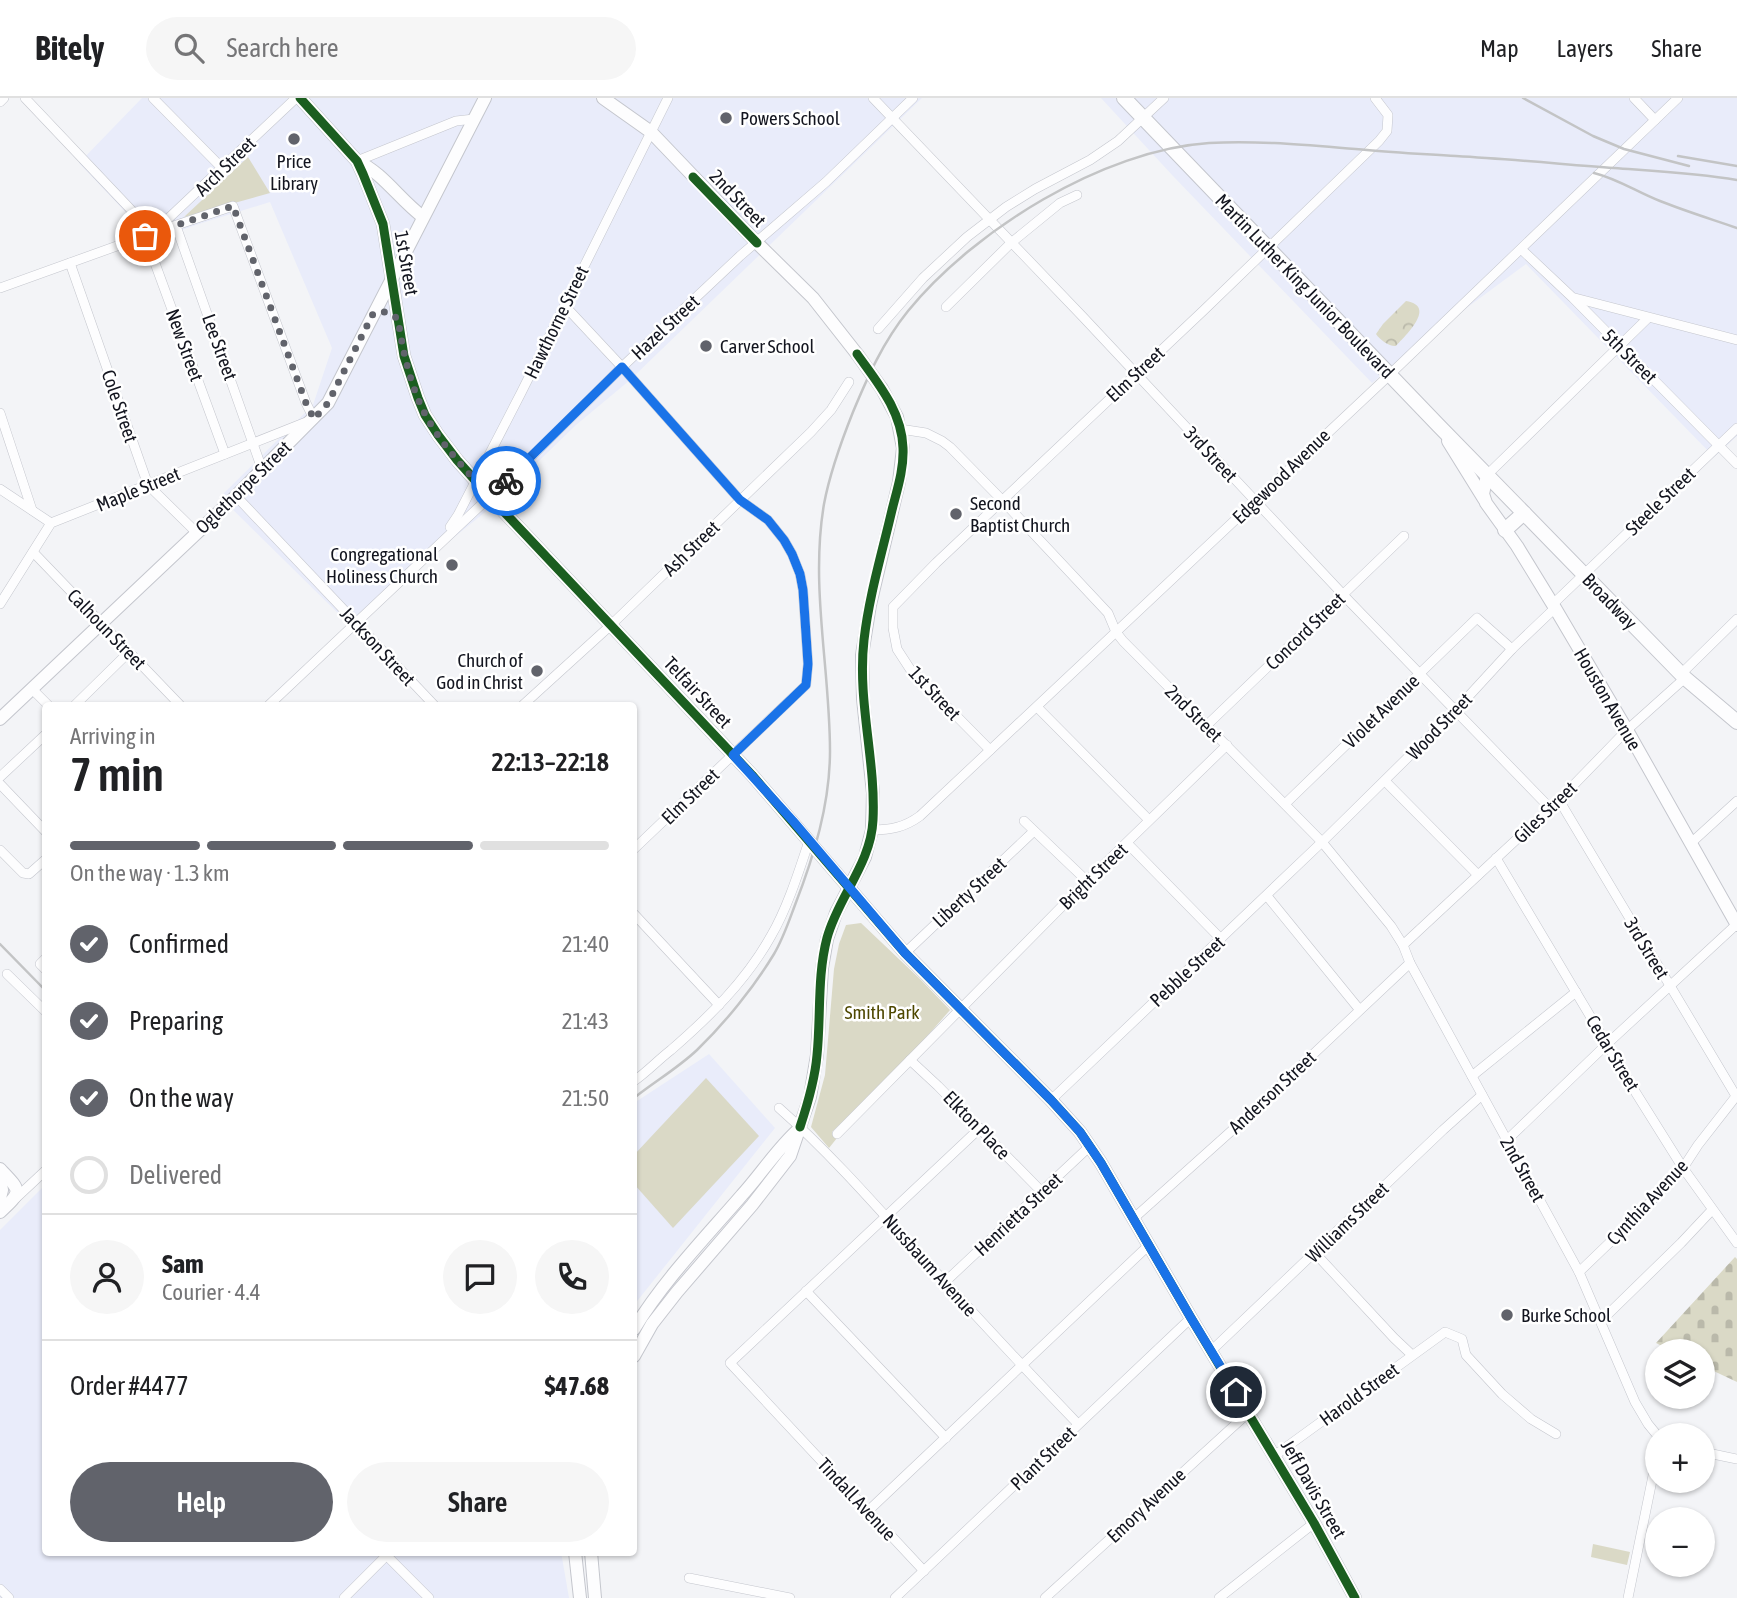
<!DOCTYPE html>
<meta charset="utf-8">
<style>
:root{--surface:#fff;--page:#f6f6f6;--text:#202124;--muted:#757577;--line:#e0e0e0;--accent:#61636b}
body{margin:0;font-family:"Asap Condensed",sans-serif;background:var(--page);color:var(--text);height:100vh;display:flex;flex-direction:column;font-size:26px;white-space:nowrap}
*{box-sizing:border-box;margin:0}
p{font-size:23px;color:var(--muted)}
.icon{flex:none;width:38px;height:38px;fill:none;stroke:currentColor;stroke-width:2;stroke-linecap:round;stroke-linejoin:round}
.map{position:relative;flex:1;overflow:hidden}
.drawer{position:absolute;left:42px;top:604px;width:595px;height:854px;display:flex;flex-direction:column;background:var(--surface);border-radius:7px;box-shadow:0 2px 5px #0004}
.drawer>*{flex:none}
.buttons{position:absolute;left:1645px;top:1241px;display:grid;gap:14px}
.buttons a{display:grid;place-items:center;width:70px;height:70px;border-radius:50%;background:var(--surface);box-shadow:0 2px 5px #0004;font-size:35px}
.pin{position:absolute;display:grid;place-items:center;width:60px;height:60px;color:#fff;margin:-30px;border:4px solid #fff;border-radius:50%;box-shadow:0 2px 7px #0007}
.courier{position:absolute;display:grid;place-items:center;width:70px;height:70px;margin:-35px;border:5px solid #1a73e8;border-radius:50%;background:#fff;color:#222;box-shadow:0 2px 9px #0007}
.head em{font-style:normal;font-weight:600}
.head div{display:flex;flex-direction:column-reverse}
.head{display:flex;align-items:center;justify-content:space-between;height:119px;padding:0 28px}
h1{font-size:46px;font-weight:600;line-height:52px}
.bar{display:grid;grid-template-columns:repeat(4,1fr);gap:10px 7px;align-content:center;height:84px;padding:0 28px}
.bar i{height:9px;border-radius:5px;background:var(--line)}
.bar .selected{background:var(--accent)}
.bar p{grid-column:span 4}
.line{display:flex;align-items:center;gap:18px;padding:0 28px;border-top:2px solid var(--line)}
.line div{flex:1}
.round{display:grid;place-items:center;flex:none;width:74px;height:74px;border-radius:37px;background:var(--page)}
ol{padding:0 28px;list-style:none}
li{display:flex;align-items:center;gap:21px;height:77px}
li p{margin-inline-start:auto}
li .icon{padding:7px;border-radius:50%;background:var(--accent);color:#fff;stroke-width:4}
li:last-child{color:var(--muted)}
li i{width:38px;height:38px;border:4px solid var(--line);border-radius:50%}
.action{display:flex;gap:14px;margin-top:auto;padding:14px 28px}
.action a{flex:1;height:80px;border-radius:42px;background:var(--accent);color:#fff;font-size:28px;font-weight:600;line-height:80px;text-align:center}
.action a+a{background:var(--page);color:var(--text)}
header{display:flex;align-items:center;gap:42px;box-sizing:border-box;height:98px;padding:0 35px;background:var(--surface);border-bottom:2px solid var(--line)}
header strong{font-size:33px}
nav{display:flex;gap:38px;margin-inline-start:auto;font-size:24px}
.search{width:490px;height:63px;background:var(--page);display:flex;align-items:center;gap:18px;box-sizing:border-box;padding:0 24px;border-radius:38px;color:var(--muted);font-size:26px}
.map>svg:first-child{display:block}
.built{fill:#e9ecfa}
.forest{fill:url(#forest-crowns)}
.cemetery{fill:url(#cemetery-stones)}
.green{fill:#dad9c6}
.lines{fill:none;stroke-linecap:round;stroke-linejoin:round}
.street-casing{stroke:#c4c6cd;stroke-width:10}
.secondary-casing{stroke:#c4c6cd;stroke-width:14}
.primary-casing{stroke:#c4c6cd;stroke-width:16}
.street{stroke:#fdfdfe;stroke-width:9}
.secondary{stroke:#fdfdfe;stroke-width:12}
.primary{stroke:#fdfdfe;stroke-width:14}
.rail{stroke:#c3c4c5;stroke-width:2.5}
.secondary-bridge-casing{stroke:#c4c6cd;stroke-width:14;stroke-linecap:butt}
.secondary-bridge{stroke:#fdfdfe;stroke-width:12}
.cycleway-casing{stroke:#fff;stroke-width:13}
.cycleway{stroke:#1b5e20;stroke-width:9}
.done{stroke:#61636b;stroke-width:7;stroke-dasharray:0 12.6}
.route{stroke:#1a73e8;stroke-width:9}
.poi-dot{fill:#61636b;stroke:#fff;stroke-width:2.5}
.labels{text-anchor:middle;stroke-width:5;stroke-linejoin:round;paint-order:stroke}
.poi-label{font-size:19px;fill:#13151f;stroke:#fff;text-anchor:start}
.street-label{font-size:19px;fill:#13151f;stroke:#fff}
.park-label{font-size:19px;fill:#4e4800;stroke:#fff}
</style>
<header>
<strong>Bitely</strong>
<div class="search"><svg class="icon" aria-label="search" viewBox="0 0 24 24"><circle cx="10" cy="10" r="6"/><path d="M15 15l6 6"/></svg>Search here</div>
<nav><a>Map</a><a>Layers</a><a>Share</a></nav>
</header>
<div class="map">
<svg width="1737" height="1500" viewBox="0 0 1737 1500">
<defs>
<pattern id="forest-crowns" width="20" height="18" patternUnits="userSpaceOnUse" patternTransform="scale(1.75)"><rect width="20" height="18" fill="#dad9c6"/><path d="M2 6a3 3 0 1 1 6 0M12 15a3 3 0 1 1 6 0" fill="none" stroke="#bab9aa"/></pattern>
<pattern id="cemetery-stones" width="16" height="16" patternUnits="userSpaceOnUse" patternTransform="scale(1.75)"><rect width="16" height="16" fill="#dad9c6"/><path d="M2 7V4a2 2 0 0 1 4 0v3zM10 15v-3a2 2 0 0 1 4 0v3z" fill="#bab9aa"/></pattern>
</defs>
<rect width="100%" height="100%" fill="#f3f4f7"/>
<g class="built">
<polygon points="142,0 922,0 630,282 576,327 489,411 348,525 220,399 313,307 332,250 270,104 202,125 152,142 79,65"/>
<polygon points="1101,0 1737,0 1737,338 1714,359 1526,166 1438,231 1372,285 1173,78"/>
<polygon points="709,956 775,1030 634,1207 634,1005"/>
<polygon points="45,1087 46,1454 561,1454 569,1500 0,1500 0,1132"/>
</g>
<path class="forest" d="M1406,203C1437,208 1406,237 1396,248C1390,249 1380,242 1376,236L1383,226Z"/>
<polygon class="cemetery" points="1735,1159 1737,1161 1737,1284 1703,1268 1703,1253 1672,1253 1656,1245"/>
<g class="green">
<polygon points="248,59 270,95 184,119"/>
<polygon points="861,825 920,881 950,912 902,967 832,1034 837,1040 829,1050 811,1029 825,977 834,871 839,846 846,827"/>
<polygon points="706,980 759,1038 673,1130 634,1086 634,1057"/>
<polygon points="1593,1446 1630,1454 1627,1467 1591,1459"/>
</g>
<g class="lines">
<defs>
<g id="street">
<polyline points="25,0 153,135"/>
<polyline points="153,0 222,70"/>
<polyline points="873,0 1083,219 1350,504 1550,710"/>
<polyline points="1634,0 1655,22"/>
<polyline points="0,4 4,0"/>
<polyline points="357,63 456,23 474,21"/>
<polyline points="176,128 262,371"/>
<polyline points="154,134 296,0"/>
<polyline points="145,138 225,356"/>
<polyline points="1521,151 1573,200 1737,366"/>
<polyline points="70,165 148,387 196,434"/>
<polyline points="0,190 153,135 233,108 306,305 314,321 51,425 0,506"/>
<polyline points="1575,200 1737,242"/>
<polyline points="565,208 622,269 740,402 768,422 784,442 792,456 800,476 803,492 808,566 806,587 634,751"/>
<polyline points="946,209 1011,145 1060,105 1077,97"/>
<polyline points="878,231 923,180 967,139 1006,109 1035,91 1090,62 1118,43 1164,0"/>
<polyline points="0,315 32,412"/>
<polyline points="900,331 926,335 942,343 950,349 1002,402 1108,515 1116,534 1123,543 1322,744 1391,828 1403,847 1410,865 1579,1174 1635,1304 1648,1326 1657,1337"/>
<polyline points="1487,377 1648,220"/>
<polyline points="0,391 51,425"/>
<polyline points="236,398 434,607"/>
<polyline points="450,429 458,417 521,295 668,0"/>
<polyline points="33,454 180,607"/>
<polyline points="1553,506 1737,330"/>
<polyline points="1681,576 1737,521"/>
<polyline points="32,591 48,607"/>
<polyline points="75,607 129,554"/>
<polyline points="269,607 517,373 622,269 740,158 826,84 913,0"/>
<polyline points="523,607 611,527 811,334 831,312 849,284"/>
<polyline points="1037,609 1149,722"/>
<polyline points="1206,628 1404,438"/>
<polyline points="990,652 910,571 897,551 893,530 893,509 936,465 1204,212 1379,43 1387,33 1388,17 1375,0"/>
<polyline points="0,679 46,636"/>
<polyline points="1385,683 1478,777"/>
<polyline points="0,686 46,734"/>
<polyline points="1559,702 1736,998"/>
<polyline points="1285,706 1477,520 1512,551"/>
<polyline points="1024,723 1087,783"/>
<path d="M872,732C891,732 905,729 920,718L1382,284L1678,0"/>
<polyline points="1127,745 1221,841"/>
<polyline points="1691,745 1737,703"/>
<polyline points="0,752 23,775 29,776 46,761"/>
<polyline points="1496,760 1636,995 1683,1070 1737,1145"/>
<polyline points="1267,798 1359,911"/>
<polyline points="634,816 719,907"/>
<polyline points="1403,847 1559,702 1627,632 1685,580"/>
<polyline points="905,855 1034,733"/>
<polyline points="46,860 40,866 46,872"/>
<polyline points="7,876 46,914"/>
<polyline points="910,962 938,988 1041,1093"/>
<polyline points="1472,978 1576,894"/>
<path d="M634,983C647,974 658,962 671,952C709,919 746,883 771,838C787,811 799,773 809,743"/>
<polyline points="1051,1002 1322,744 1455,613 1512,551 1555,510"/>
<path d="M779,1010C830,1055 878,1110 924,1161C975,1217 1026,1272 1078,1326"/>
<polyline points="837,1036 1087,783 1227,647"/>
<polyline points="1507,1042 1607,946 1737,826"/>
<polyline points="16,1100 46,1072"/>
<polyline points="1133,1121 1238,1027 1410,865"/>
<polyline points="1315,1155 1394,1240 1412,1257"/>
<polyline points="1579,1174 1629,1126 1683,1070 1698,1047 1737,997"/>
<polyline points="945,1184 1090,1048"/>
<polyline points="806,1193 946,1340"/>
<polyline points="1601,1223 1681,1145 1712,1112"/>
<polyline points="1211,1253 1443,1032 1482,997"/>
<polyline points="1703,1354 1737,1361"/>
<polyline points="1274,1358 1445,1234 1462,1241 1466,1257 1502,1296 1531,1321 1556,1336"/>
<polyline points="868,1413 1149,1147"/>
<polyline points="383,1454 429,1500"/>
<polyline points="924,1473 730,1265 980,1030"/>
<polyline points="689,1480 790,1500"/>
<polyline points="0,1491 9,1500"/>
<polyline points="344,1500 390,1454"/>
<polyline points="895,1500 1191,1220"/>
<polyline points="1045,1500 1248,1315"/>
<polyline points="1219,1500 1314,1425"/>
<polyline points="1628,1500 1657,1358"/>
</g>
<g id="secondary">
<polyline points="300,0 357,63 363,76 383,126 404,258 418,300 425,317 438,337 457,362 490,399 752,677 905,855 1051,1002 1080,1034 1101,1065 1191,1220 1314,1425 1355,1500"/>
<polyline points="603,0 651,34 757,145 813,200 857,256"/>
<path d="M357,63C383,75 400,102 423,119"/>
<polyline points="1448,343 1484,401"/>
<polyline points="1487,377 1483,396 1486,405 1517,448 1555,510 1627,632 1737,827"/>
<polyline points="0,621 236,398 328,305 485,0"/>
<path d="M0,1071C21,1093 23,1093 0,1114"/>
<polyline points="0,1080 2,1092 0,1100"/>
<path d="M634,1231C664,1182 704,1141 742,1097C761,1076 777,1051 798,1032"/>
<polyline points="634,1258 652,1226 677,1194 752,1107 790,1058 810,999 817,957 822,870 827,841 836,815 865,759 872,732 873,695 863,601 862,557 870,507 899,384 903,350 897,319 882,291"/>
<polyline points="575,1454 580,1500"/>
<polyline points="591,1454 595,1500"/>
</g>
<g id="primary">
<polyline points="1124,0 1439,328 1685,580 1737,624"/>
<polyline points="1505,432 1524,415"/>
</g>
</defs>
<use href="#street" class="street-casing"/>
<use href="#secondary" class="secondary-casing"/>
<use href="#primary" class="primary-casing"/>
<use href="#street" class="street"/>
<use href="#secondary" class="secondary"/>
<use href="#primary" class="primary"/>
<g class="rail">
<polyline points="1523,0 1593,38 1624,51 1689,68"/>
<polyline points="1678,58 1737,68"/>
<path d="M1594,75C1618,81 1637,94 1660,103C1685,113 1711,121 1737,130"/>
<polyline points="0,846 46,893"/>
<path d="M634,1000C654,984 678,970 697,952C725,925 754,889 774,856C783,841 789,823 795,807C814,758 830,706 830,653C830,571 810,488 824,406C830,374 841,344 853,314C868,278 883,244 908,213C974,132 1103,52 1209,45C1262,42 1315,48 1367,52C1397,55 1426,56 1456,58C1508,61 1561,66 1614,70C1655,73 1697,75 1737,82"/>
</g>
<defs>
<polyline id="secondary-bridge" points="857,256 882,291"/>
</defs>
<use href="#secondary-bridge" class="secondary-bridge-casing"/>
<use href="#secondary-bridge" class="secondary-bridge"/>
<defs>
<g id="cycleway">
<polyline points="300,0 357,63 363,76 383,126 404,258 418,300 425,317 438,337 457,362 490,399 752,677 905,855 1051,1002 1080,1034 1101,1065 1191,1220 1314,1425 1355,1500"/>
<polyline points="693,79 757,145"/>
<path d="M800,1029C808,1005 815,982 817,957C821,919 817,878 827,840C838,799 871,766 873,722C876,662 857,603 864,542C869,498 882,455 892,412C897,392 904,371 903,350C902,313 877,284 857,256"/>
</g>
</defs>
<use href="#cycleway" class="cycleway-casing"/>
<use href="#cycleway" class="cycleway"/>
</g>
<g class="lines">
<path class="done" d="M145,138L233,108L306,305L314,321L328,305L373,216C383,211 390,215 398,221C403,254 410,287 425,316C441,347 467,373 490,399L506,383"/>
<polyline class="route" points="506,383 622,269 740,402 768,422 784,442 792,456 800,476 803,492 808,566 806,587 733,657 793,723 905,855 1051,1002 1080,1034 1101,1065 1191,1220 1236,1294"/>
</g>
<g class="poi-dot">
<circle cx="726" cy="20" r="7"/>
<circle cx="294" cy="41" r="7"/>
<circle cx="706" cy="248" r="7"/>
<circle cx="956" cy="416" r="7"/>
<circle cx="452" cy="467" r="7"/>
<circle cx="537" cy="573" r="7"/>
<circle cx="1507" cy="1217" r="7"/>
</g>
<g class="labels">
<g class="poi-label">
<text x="740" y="27">Powers School</text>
<text x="294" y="70" text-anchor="middle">Price<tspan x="294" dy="22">Library</tspan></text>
<text x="720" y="255">Carver School</text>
<text x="970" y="412">Second<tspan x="970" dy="22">Baptist Church</tspan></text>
<text x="438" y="463" text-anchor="end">Congregational<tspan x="438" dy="22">Holiness Church</tspan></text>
<text x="523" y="569" text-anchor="end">Church of<tspan x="523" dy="22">God in Christ</tspan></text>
<text x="1521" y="1224">Burke School</text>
</g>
<g class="street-label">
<text transform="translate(225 68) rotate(-44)" y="7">Arch Street</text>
<text transform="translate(738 100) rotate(46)" y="7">2nd Street</text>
<text transform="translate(407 165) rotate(80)" y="7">1st Street</text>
<text transform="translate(1305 188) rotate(46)" y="7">Martin Luther King Junior Boulevard</text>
<text transform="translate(556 224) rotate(-64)" y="7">Hawthorne Street</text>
<text transform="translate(665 229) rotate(-43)" y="7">Hazel Street</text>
<text transform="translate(185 247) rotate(70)" y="7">New Street</text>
<text transform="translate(220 249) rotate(70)" y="7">Lee Street</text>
<text transform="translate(1630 258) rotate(45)" y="7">5th Street</text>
<text transform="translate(1135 276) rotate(-43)" y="7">Elm Street</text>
<text transform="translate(120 308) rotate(71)" y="7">Cole Street</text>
<text transform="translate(1211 356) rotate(47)" y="7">3rd Street</text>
<text transform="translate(1281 378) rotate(-44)" y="7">Edgewood Avenue</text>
<text transform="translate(243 389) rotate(-44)" y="7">Oglethorpe Street</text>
<text transform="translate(138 391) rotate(-22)" y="7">Maple Street</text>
<text transform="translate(1660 403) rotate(-44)" y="7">Steele Street</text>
<text transform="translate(691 450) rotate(-44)" y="7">Ash Street</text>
<text transform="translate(1610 503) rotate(46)" y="7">Broadway</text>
<text transform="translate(107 531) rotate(46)" y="7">Calhoun Street</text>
<text transform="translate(1305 533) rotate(-44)" y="7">Concord Street</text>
<text transform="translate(378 548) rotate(47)" y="7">Jackson Street</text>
<text transform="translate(698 594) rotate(47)" y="7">Telfair Street</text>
<text transform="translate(935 595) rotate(47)" y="7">1st Street</text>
<text transform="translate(1608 601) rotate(60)" y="7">Houston Avenue</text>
<text transform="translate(1381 613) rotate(-44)" y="7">Violet Avenue</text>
<text transform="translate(1194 615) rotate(45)" y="7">2nd Street</text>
<text transform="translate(1439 628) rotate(-46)" y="7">Wood Street</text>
<text transform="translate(690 698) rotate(-44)" y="7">Elm Street</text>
<text transform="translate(1545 714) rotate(-44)" y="7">Giles Street</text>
<text transform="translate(1093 778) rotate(-44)" y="7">Bright Street</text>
<text transform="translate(969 794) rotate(-43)" y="7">Liberty Street</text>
<text transform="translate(1647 850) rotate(59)" y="7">3rd Street</text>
<text transform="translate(1187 873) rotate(-43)" y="7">Pebble Street</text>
<text transform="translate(1613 955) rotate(59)" y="7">Cedar Street</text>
<text transform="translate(1272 994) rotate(-43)" y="7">Anderson Street</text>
<text transform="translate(977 1027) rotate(46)" y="7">Elkton Place</text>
<text transform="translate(1523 1071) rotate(61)" y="7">2nd Street</text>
<text transform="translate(1647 1104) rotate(-47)" y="7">Cynthia Avenue</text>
<text transform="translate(1018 1116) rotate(-43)" y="7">Henrietta Street</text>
<text transform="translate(1347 1124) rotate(-44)" y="7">Williams Street</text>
<text transform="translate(930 1167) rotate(48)" y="7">Nussbaum Avenue</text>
<text transform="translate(1359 1296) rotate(-36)" y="7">Harold Street</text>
<text transform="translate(1043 1360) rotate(-44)" y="7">Plant Street</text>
<text transform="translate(1314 1391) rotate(60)" y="7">Jeff Davis Street</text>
<text transform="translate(857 1401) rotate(47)" y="7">Tindall Avenue</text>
<text transform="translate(1146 1407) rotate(-43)" y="7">Emory Avenue</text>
</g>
<g class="park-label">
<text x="882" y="921">Smith Park</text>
</g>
</g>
</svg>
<div class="buttons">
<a><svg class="icon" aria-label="layers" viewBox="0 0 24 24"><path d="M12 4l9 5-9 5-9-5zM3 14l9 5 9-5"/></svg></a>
<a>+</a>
<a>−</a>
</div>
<div class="pin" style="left:145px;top:138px;background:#ea580c"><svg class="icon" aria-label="bag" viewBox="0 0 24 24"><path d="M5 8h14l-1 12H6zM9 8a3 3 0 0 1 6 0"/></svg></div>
<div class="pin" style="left:1236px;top:1294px;background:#1f2937"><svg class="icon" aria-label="home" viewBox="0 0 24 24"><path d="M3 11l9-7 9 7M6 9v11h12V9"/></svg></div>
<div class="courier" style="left:506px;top:383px"><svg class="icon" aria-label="bike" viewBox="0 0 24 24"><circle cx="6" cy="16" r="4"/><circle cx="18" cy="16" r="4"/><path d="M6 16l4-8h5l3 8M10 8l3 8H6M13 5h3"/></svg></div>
<section class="drawer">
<div class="head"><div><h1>7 min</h1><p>Arriving in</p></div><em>22:13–22:18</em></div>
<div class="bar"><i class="selected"></i><i class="selected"></i><i class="selected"></i><i></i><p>On the way · 1.3 km</p></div>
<ol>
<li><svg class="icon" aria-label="check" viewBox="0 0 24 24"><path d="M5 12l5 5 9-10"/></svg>Confirmed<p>21:40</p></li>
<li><svg class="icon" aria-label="check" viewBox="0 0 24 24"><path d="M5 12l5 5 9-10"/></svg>Preparing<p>21:43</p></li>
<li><svg class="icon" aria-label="check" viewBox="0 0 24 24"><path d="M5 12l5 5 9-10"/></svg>On the way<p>21:50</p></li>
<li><i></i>Delivered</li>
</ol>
<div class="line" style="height:126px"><a class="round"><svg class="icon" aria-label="person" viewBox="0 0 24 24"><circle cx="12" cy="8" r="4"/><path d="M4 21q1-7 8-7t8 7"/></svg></a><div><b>Sam</b><p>Courier · 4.4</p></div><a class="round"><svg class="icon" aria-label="chat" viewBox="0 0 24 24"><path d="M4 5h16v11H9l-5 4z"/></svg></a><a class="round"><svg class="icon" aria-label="phone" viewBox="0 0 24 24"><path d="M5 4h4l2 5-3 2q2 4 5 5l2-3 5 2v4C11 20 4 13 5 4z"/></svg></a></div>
<div class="line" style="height:91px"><div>Order #4477</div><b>$47.68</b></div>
<div class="action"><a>Help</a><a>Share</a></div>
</section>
</div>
